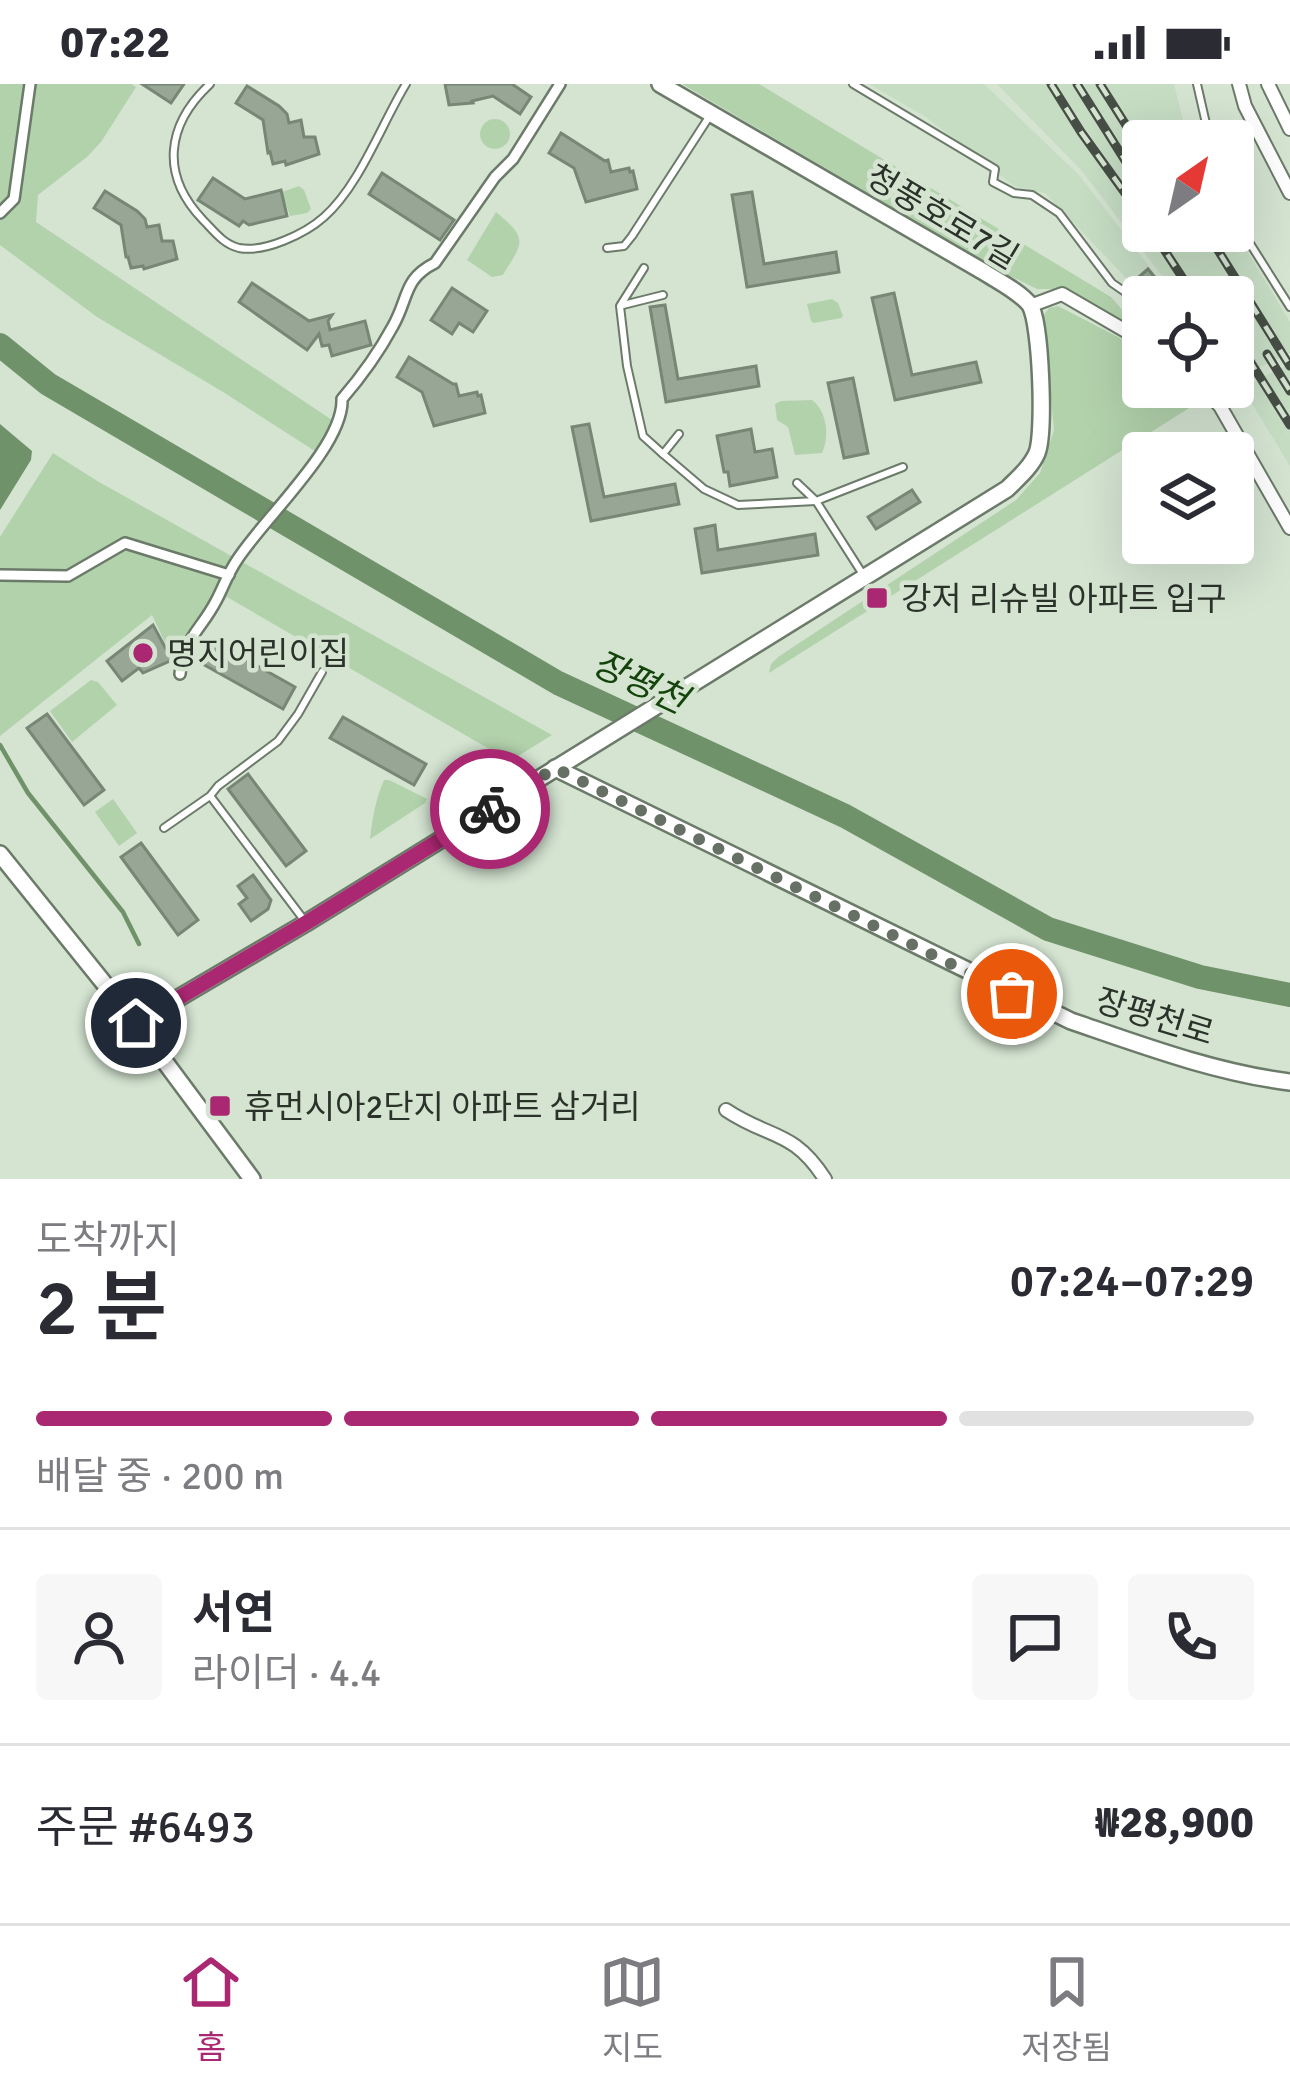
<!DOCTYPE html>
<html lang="ko">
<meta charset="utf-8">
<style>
:root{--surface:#fff;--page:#f7f7f7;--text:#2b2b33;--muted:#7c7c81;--line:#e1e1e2;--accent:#aa2771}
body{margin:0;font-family:Signika,"Noto Sans KR",sans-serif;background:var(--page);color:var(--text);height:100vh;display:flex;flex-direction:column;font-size:45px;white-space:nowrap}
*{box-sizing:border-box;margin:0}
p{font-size:39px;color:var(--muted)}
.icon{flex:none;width:66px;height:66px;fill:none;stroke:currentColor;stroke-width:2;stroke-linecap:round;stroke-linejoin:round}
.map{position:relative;height:1095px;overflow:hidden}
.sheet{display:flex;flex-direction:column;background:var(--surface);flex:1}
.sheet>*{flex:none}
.needle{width:78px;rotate:34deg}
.fabs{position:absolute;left:1122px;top:36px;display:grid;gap:24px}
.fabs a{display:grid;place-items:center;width:132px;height:132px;border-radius:12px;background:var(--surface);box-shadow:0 12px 48px #0002;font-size:60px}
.pin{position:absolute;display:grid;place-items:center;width:102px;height:102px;color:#fff;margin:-51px;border:6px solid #fff;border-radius:50%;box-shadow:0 3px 12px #0007}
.courier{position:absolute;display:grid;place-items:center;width:120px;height:120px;margin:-60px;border:9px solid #aa2771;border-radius:50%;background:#fff;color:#222;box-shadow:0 3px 15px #0007}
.headline em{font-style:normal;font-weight:600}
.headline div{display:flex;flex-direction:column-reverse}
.headline{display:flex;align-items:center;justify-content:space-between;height:204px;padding:0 36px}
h1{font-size:78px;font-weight:600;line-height:90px}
.bar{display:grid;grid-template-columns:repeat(4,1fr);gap:18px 12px;align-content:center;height:144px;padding:0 36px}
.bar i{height:15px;border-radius:9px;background:var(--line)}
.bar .active{background:var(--accent)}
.bar p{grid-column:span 4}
.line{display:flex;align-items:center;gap:30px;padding:0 36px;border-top:3px solid var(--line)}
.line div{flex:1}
.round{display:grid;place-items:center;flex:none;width:126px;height:126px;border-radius:12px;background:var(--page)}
.status{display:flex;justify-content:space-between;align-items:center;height:84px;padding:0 60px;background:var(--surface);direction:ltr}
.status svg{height:33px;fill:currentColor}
.menu{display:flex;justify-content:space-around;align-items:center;height:168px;border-top:3px solid var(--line);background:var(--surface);font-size:33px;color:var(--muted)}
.menu a{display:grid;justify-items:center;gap:6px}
.menu .active{color:var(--accent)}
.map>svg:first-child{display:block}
.built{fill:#c6dcc3}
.green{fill:#b2d2ac}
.water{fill:#70926a}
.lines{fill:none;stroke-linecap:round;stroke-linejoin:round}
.stream{stroke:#70926a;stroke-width:4.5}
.river{stroke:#70926a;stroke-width:24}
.building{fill:#97a695;stroke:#778675;stroke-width:3}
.service-casing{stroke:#6b7a69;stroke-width:10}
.pedestrian-casing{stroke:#6b7a69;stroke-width:14}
.minor-casing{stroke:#6b7a69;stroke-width:16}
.tertiary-casing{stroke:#6b7a69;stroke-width:20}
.service{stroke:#fff;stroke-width:6}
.pedestrian{stroke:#fff;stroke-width:9}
.minor{stroke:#fff;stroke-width:12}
.tertiary{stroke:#fff;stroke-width:15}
.rail-casing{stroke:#464e45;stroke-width:9}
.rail{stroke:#d4e4d1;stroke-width:4.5;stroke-dasharray:14;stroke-linecap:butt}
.done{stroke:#667064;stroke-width:12;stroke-dasharray:0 21.6}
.route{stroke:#aa2771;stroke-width:15}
.poi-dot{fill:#aa2771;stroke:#d4e4d1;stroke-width:4.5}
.labels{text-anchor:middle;stroke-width:9;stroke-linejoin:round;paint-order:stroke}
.street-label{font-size:33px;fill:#2b322a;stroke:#d4e4d1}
.poi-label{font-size:33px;fill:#2b322a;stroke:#d4e4d1;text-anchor:start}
.water-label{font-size:36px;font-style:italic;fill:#14440b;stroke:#d4e4d1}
</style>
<div class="status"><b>07:22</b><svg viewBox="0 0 49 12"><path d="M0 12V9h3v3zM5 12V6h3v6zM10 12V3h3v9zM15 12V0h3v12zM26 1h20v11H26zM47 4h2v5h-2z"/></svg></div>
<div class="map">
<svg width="1290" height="1095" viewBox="0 0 1290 1095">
<rect width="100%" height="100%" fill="#d4e4d1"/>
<g class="built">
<polygon points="869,0 984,0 1079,91 1161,198 1150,213 1144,213 1045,109 1014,102 926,33"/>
<polygon points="997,0 1174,0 1188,57 1143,57 1143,147 1233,147 1233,144 1290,238 1290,269 1237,294 1233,289 1233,213 1178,213 1082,87"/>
<polygon points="1290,280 1290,382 1242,303"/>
</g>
<g class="green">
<polygon points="0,0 131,0 136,3 101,58 87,73 38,111 36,138 338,340 321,371 223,308 97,233 0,161"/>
<polygon points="682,0 759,0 1111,213 1143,250 1057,205 1037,205 1002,188"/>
<circle cx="495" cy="50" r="15"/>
<polygon points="299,102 304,106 311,125 307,129 290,132 282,108"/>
<path d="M496,128C529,155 523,158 503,191L492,193L467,176Z"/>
<polygon points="832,215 838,219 843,232 841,234 814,239 811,237 807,220"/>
<polygon points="1058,222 1143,266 1143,303 1195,303 1205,314 769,589 771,580 778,573 1016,416 1040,389 1054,346 1043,232 1049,224"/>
<path d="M812,316C827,327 830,353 822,369L795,371L788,343L777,336L775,320L781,317Z"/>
<polygon points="53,369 99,398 552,651 510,677 227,513 177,584 152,531 0,652 0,453"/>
<polygon points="91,596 98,598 117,621 72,658 50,627"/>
<path d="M384,696H389L427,715L425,719L370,755C372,735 376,714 384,696Z"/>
<polygon points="113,715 137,749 119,762 95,728"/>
</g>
<polygon class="water" points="0,340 32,367 31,376 0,426"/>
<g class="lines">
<polyline class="stream" points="0,661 28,709 123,828 139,860"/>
<polyline class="river" points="0,261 48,300 558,599 845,732 1048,845 1200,893 1290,911"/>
</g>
<g class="building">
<polygon points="142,0 184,0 171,19"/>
<polygon points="445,0 512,0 531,13 520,30 493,12 472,17 473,19 449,21"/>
<polygon points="247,2 279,22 287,30 289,39 301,36 304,53 315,53 319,70 286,81 285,77 273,80 270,68 268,69 263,36 236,19"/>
<polygon points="561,49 605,77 608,76 611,88 629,84 630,88 633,87 637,105 586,118 574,84 549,69"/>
<polygon points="382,89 454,136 440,156 369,110"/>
<polygon points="213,94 245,115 281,106 287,132 249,141 243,137 239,142 198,116"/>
<polygon points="105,107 137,127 145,135 147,143 159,141 162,157 173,157 177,175 144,185 143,182 131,184 128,173 126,173 121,141 94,124"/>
<polygon points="752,108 764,180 836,168 839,188 747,203 732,111"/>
<polygon points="1148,185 1157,196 1143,208 1133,198"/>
<polygon points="252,199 309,237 332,231 328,237 330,246 365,237 371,261 332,272 329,261 322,262 319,250 307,266 239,218"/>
<polygon points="452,204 487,227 473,248 459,239 452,250 431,236"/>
<polygon points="894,209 912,291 976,278 981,298 895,316 872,214"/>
<polygon points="665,221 678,295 756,282 759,302 666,318 650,223"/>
<polygon points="409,273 453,300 456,300 459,312 477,308 478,312 481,311 485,329 434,342 422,308 397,293"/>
<polygon points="853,294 868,369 844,374 828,299"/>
<polygon points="589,340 604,413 675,400 679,420 591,437 572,343"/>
<polygon points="751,345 755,368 772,365 777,393 730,402 728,388 724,388 717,352"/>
<polygon points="912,406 920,418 876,445 868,433"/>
<polygon points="715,441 718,466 815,450 818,471 702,489 695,445"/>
<polygon points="153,541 172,576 143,589 139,584 122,597 107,577"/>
<polygon points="211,556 295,603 283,625 199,578"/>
<polygon points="47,630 104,706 84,721 27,644"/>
<polygon points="343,633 426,680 414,701 330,654"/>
<polygon points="248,690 306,767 286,782 228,705"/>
<polygon points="141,759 198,836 178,851 121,773"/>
<polygon points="253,791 271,816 268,825 251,837 239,820 247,814 238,802"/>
</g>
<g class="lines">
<defs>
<g id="service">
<path d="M210,0C166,41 160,91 203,136C214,147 223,160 239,164C264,169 305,150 324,133C360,101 381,41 406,0"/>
<polyline points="853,0 995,85 993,98 1014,109 1032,111 1059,129 1112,199 1141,219 1143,224"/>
<polyline points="1197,0 1210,57"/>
<polyline points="1233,120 1244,150 1290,223"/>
<polyline points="607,164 624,162 632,152 709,33"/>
<polyline points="644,184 620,222 627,282 643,352 663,370"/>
<polyline points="623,221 663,211"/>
<polyline points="679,350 663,370 704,405 738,421 816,417"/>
<polyline points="797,399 816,417"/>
<polyline points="862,489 816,417 903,383"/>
<polyline points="211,713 304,836"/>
<polyline points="164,744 210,712 218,702 278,657 298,630 322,588"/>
</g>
<g id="pedestrian">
<polyline points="0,129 14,115 30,0"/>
<polyline points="0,491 68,492 125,459 229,491"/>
<path d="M180,590C183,555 201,546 216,517C223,504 228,489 237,476C263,435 344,362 342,315C361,293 379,268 393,242C409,214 403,195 435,179L495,93L513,75L560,0"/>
</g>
<g id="minor">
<polyline points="1239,0 1245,22 1290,109"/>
<polyline points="1268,0 1290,45"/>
<polyline points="1030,222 1062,210 1143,257"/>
<polyline points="1202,303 1220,322 1290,444"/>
<path d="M726,1026C769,1055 793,1045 825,1095"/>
</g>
<g id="tertiary">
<path d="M555,684L1071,937C1141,961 1216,989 1290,998"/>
<polyline points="0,770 136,939 252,1095"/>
<path d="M136,939L306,839L1007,405C1018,394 1031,383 1037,369C1045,349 1041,239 1030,221C1020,208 998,197 984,188L660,0"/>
</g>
</defs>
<use href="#service" class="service-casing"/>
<use href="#pedestrian" class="pedestrian-casing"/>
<use href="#minor" class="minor-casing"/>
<use href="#tertiary" class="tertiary-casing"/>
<use href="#service" class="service"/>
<use href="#pedestrian" class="pedestrian"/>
<use href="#minor" class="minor"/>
<use href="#tertiary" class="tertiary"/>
<defs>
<g id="rail">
<polyline points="1051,0 1081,48 1143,134"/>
<polyline points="1077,0 1143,105"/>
<polyline points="1100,0 1143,68"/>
<polyline points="1152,147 1195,213"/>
<polyline points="1206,147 1290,282"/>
<polyline points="1233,250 1290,341"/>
<polyline points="1267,270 1290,307"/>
</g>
</defs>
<use href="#rail" class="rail-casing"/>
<use href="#rail" class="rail"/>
</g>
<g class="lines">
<polyline class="done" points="490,725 555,684 1012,910"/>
<polyline class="route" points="136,939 306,839 490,725"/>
</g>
<g class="poi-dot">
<rect x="865" y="502" width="24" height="24" rx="6"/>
<circle cx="143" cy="569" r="12"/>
<rect x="208" y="1010" width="24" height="24" rx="6"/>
</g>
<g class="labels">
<g class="street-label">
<text transform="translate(943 132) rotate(31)" y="12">청풍호로7길</text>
<text transform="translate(1155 932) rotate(17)" y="12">장평천로</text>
</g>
<g class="poi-label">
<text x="901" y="526">강저 리슈빌 아파트 입구</text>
<text x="167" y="581">명지어린이집</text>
<text x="244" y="1034">휴먼시아2단지 아파트 삼거리</text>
</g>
<g class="water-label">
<text transform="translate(640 597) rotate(25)" y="13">장평천</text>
</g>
</g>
</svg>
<div class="fabs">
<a><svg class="needle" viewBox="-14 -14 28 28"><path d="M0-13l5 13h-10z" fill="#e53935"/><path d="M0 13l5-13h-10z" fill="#7c7c81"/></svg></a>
<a><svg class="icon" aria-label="locate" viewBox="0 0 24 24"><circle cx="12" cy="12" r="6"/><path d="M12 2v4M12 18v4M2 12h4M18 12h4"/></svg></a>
<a><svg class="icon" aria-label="layers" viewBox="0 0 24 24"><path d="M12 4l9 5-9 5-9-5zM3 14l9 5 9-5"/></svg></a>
</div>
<div class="pin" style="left:1012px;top:910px;background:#ea580c"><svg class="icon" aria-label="bag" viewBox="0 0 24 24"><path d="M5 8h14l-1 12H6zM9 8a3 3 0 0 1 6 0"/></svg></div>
<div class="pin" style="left:136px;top:939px;background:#1f2937"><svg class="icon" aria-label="home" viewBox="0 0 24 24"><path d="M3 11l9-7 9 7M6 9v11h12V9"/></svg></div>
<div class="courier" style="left:490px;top:725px"><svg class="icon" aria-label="bike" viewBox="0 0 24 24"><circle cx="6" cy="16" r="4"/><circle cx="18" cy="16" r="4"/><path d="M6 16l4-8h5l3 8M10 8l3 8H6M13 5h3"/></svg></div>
</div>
<section class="sheet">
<div class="headline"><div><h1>2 분</h1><p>도착까지</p></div><em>07:24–07:29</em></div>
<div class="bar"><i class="active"></i><i class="active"></i><i class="active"></i><i></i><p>배달 중 · 200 m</p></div>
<div class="line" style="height:216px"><a class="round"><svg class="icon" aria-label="person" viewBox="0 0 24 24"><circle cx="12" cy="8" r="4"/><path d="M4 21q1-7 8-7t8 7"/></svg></a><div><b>서연</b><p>라이더 · 4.4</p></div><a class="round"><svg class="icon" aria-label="chat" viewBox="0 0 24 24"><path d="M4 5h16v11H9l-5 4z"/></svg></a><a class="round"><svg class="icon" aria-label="phone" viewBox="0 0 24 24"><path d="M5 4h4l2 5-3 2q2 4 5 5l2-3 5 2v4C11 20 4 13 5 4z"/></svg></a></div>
<div class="line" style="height:156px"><div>주문 #6493</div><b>₩28,900</b></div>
</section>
<nav class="menu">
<a class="active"><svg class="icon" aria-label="home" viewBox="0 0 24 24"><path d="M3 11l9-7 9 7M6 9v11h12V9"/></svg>홈</a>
<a><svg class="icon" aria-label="map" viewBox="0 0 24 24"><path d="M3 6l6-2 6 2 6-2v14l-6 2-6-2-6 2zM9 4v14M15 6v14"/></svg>지도</a>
<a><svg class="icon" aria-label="saved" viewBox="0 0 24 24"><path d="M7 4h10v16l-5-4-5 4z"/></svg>저장됨</a>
</nav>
